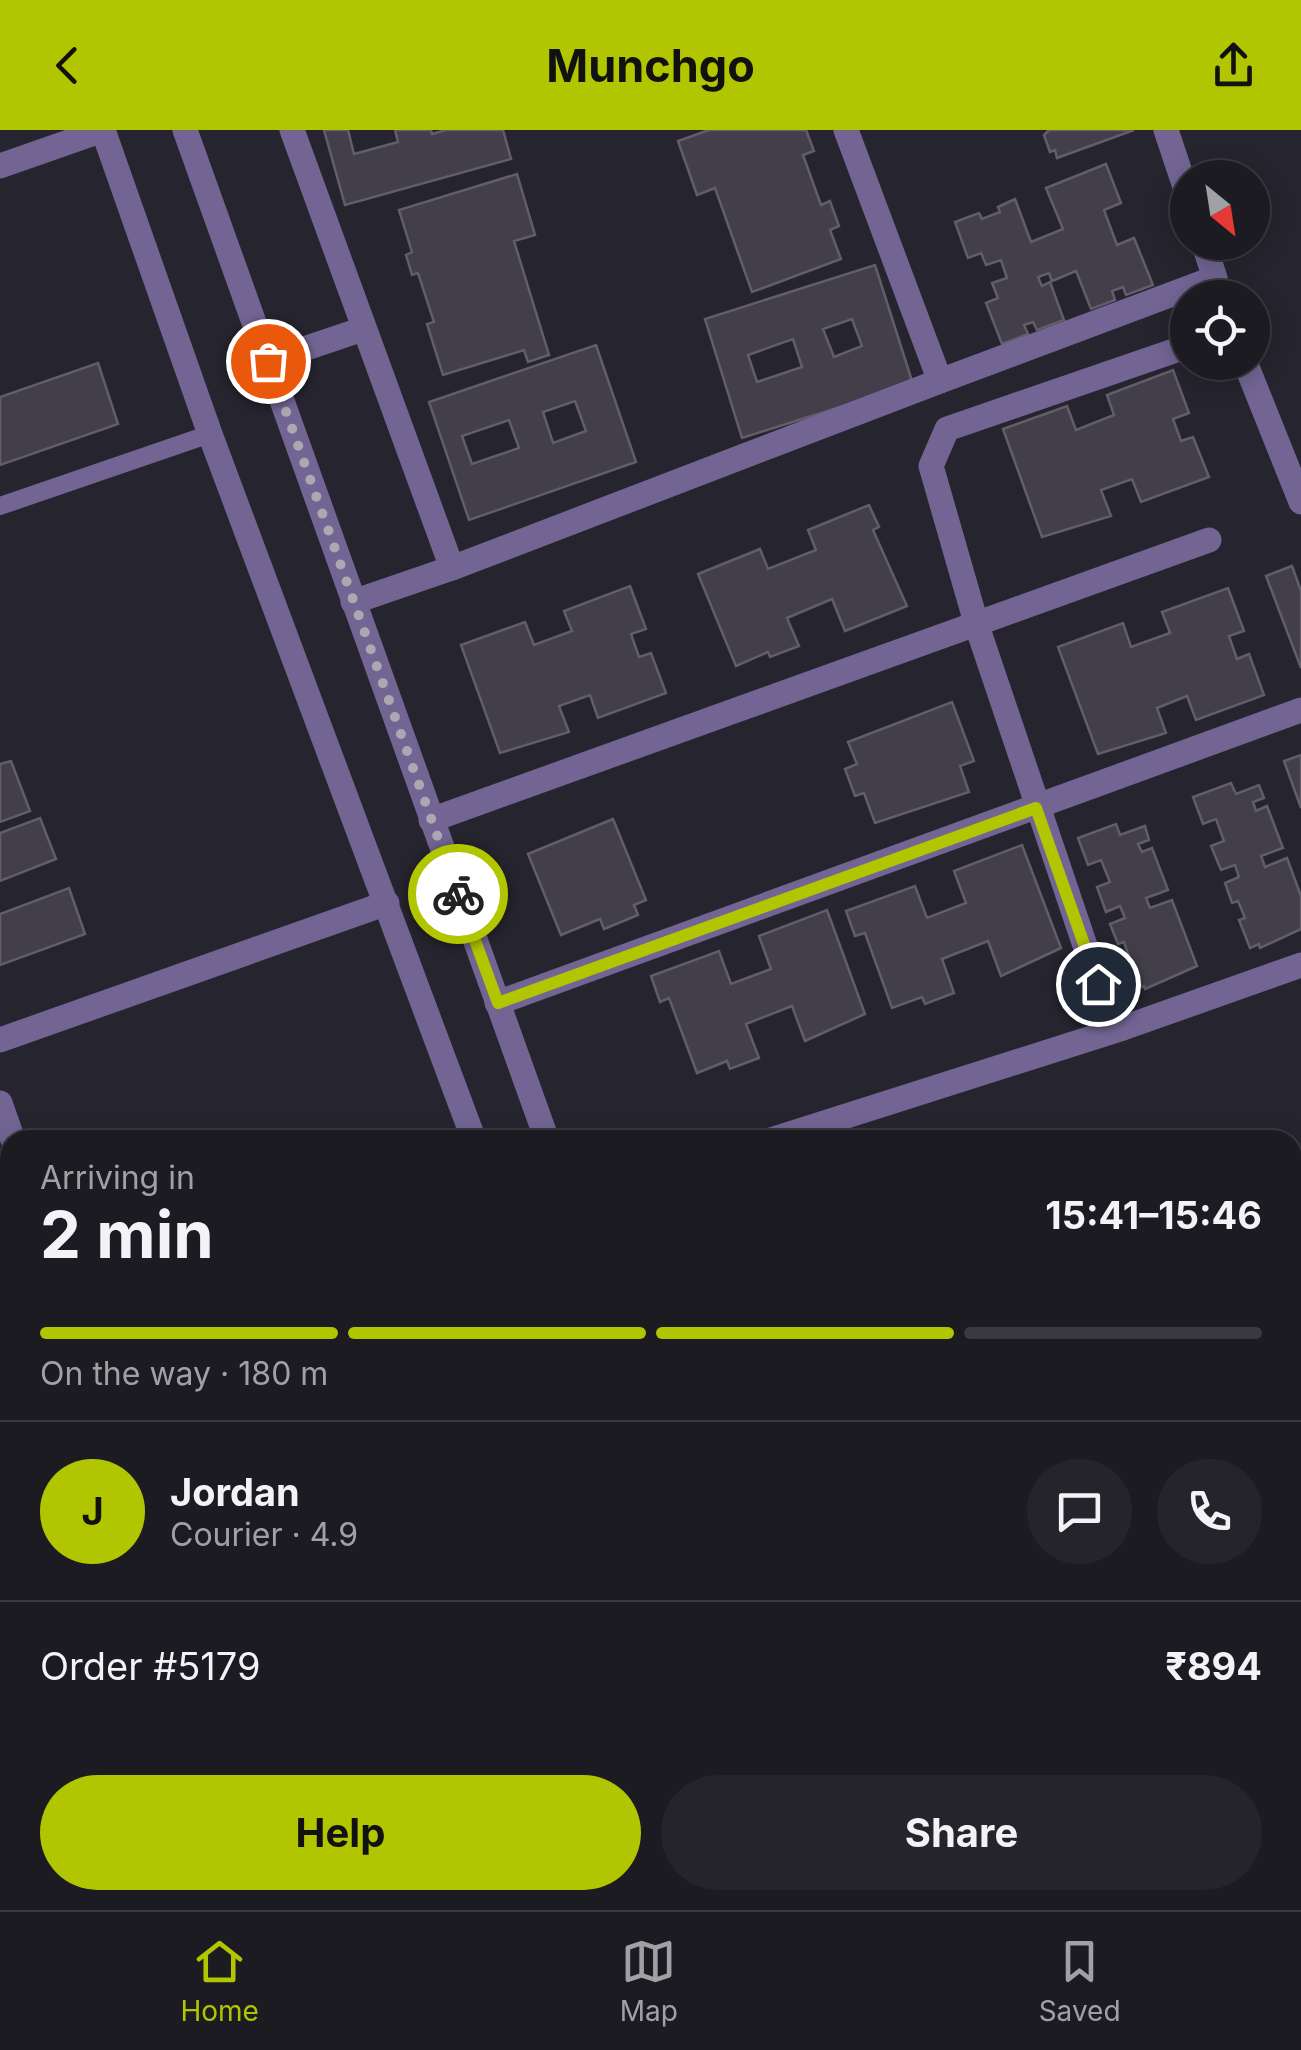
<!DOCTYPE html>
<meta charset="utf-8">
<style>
:root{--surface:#1c1b22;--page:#25242a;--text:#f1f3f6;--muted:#a0a1a5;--line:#3a3940;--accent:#b1c500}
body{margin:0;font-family:Inter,sans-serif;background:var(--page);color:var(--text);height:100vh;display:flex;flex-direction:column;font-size:38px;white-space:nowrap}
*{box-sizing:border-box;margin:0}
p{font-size:32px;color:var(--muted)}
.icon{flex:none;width:55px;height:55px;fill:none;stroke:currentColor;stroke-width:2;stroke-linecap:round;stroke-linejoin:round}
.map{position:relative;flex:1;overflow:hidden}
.side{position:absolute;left:0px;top:1000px;width:1302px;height:780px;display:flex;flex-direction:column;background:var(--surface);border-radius:30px 30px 0 0;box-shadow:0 5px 25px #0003,0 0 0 2px var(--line)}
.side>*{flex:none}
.needle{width:65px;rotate:150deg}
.buttons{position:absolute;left:1170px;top:30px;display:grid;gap:20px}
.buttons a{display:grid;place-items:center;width:100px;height:100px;border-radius:50%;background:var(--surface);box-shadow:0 5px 25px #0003,0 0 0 2px var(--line);font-size:50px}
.pin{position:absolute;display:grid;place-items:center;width:85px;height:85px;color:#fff;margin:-42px;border:5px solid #fff;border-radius:50%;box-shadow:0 2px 10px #0007}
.courier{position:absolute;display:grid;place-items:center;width:100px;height:100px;margin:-50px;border:8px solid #b1c500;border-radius:50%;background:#fff;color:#222;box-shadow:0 2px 12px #0007}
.headline em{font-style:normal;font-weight:700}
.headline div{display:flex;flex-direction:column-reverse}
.headline{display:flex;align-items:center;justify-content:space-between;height:170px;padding:0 40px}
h1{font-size:65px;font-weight:700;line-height:75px}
.bar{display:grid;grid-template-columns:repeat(4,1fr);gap:15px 10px;align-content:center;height:120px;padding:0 40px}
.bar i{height:12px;border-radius:8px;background:var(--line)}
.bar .current{background:var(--accent)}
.bar p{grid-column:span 4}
.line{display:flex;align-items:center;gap:25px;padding:0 40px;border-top:2px solid var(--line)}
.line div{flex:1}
.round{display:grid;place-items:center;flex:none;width:105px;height:105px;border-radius:52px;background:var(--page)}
.cta{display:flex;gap:20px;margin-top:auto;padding:20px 40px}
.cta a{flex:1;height:115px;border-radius:60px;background:var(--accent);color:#111;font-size:40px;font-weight:700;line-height:115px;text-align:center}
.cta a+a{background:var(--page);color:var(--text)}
header{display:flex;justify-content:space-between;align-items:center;height:130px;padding:0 40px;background:var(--accent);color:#111;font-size:45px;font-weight:700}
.menu{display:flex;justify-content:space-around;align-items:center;height:140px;border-top:2px solid var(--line);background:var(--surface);font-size:28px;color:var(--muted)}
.menu a{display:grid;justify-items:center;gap:5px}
.menu .current{color:var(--accent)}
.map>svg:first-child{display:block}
.building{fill:#423f4a;stroke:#615e69;stroke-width:2.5;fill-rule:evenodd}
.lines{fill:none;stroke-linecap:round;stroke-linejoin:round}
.service{stroke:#726594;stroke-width:18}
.minor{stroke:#726594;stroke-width:25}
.tertiary{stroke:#726594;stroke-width:25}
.done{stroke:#aaa9b1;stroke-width:10;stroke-dasharray:0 18}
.route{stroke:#b1c500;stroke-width:12}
</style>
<header><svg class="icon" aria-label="back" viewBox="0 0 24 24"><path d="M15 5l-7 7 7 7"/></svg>Munchgo<svg class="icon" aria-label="share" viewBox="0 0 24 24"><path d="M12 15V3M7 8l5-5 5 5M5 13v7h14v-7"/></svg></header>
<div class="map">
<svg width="1301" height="1780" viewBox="0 0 1301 1780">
<rect width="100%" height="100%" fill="#26242e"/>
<g class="building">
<polygon points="324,0 348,0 354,24 398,12 395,0 431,0 432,4 446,0 503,0 511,29 345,75"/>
<polygon points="709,0 806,0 814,21 803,25 821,75 830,71 839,96 830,100 841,129 752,162 715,58 697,65 678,11"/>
<polygon points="1049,0 1134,0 1057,28 1055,20 1050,22 1044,5"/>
<polygon points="1106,34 1121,73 1104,80 1117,115 1134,108 1153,155 1126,165 1123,157 1112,161 1115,170 1091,179 1076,141 1052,151 1049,143 1038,147 1042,156 1050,152 1064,190 1037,200 1033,192 1024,195 1028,204 1002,214 986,173 998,168 992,153 1007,148 1001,130 986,135 981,123 968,128 955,92 979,83 982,89 1000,82 998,77 1015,69 1031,112 1063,99 1046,58"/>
<polygon points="517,44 535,105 514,111 549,225 528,232 524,220 443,245 427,194 434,192 418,143 412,145 406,125 412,122 399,80"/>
<path d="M875,135L913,254L742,308L705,189ZM852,189L862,216L834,227L823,199ZM793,209L802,237L757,252L748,225Z"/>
<path d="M596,215L636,332L469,390L429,272ZM575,271L586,301L553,313L543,282ZM509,290L519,318L472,334L462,306Z"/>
<polygon points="98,233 118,294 0,335 0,267"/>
<polygon points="1173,240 1189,283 1173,289 1181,311 1193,307 1209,347 1141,372 1132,349 1101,360 1111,386 1042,407 1003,299 1067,276 1076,300 1114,285 1107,265"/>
<polygon points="869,375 879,397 873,400 907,476 845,501 832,469 787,488 799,516 770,527 768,522 736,536 698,444 760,419 768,439 816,420 808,400"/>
<polygon points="1292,436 1301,461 1301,538 1266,446"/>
<polygon points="630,456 646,499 631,504 639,527 651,523 666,563 598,588 590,565 559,576 569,602 500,623 461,515 525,492 534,515 572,501 564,481"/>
<polygon points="1228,458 1244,501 1229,506 1237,529 1249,524 1264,565 1196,590 1187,566 1157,578 1166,603 1098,624 1058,517 1123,493 1131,517 1170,503 1162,482"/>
<polygon points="952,572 974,631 960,636 969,662 875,693 864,663 855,666 845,639 857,634 848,612"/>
<polygon points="1301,625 1301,678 1284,631"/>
<polygon points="11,631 30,681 0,692 0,634"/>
<polygon points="1231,653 1236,664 1259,655 1264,668 1253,672 1256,681 1267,676 1283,718 1261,726 1265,737 1287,728 1301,766 1301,799 1260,818 1259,814 1250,818 1239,790 1245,788 1238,771 1232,773 1225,753 1239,747 1235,735 1221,740 1211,716 1224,711 1216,689 1203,694 1193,667"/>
<polygon points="40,688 56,729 0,751 0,703"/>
<polygon points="613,689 646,770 634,775 638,785 604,799 600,789 561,805 528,724"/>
<polygon points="1116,694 1120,705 1145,696 1149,710 1138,714 1142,722 1152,718 1168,760 1146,768 1150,778 1172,770 1197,836 1145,859 1144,856 1135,859 1124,832 1130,830 1124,812 1118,814 1110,794 1125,788 1120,776 1106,782 1097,757 1110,752 1101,730 1088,735 1078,708"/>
<polygon points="1022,715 1061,818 1001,846 988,811 942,829 954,863 925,874 922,867 892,878 865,803 855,806 846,781 915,756 927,788 966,773 954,741"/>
<polygon points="69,758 85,804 0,835 0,784"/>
<polygon points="827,780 865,884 805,911 792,876 746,894 759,928 730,939 727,931 697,943 669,868 660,872 651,846 719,821 731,854 771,839 759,806"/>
<polygon points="1,1441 10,1460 10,1557 0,1563"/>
</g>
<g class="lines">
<polyline class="service" points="0,376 210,304"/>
<g class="minor">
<polyline points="292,0 452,438"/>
<polyline points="846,0 940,251 1215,148 1203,112"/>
<polyline points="1166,0 1188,66"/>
<polyline points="268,231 363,199"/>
<polyline points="1245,232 1301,372"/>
<polyline points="353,472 452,438 940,251"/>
<polyline points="431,690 1209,410"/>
<polyline points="1098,854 977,496 931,336 947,299 1188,216"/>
<polyline points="497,873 1301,580"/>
<polyline points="0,910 387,773"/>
<polyline points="0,973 13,1010"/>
<polyline points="771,1010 1123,898 1301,835"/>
<polyline points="0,1138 10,1135"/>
<polyline points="0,1404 10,1400"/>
<polyline points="0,1690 10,1686"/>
<polyline points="284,1770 287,1780"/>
</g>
<g class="tertiary">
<polyline points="103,0 210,304 474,1010"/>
<polyline points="185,0 547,1010"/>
<polyline points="0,36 103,0"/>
<polyline points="752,1770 755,1780"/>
<polyline points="814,1770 818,1780"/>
</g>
</g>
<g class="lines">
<polyline class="done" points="268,231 458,764"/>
<polyline class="route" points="458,764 498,873 1036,678 1098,854"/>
</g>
</svg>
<div class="buttons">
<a><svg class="needle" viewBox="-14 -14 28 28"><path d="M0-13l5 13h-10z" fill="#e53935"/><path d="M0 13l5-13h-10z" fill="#a0a1a5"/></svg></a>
<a><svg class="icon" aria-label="locate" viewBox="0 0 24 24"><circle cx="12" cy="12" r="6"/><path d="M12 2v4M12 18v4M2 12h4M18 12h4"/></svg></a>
</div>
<div class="pin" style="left:268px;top:231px;background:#ea580c"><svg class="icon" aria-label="bag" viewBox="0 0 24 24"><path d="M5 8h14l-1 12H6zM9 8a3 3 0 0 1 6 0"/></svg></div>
<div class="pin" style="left:1098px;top:854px;background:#1f2937"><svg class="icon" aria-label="home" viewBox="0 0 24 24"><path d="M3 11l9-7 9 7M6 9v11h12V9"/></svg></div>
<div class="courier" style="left:458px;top:764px"><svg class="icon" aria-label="bike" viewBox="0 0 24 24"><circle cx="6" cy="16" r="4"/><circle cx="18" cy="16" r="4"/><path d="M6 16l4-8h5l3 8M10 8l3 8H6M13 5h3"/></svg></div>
<section class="side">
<div class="headline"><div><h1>2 min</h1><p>Arriving in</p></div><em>15:41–15:46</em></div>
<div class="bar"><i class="current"></i><i class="current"></i><i class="current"></i><i></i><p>On the way · 180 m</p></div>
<div class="line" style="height:180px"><b class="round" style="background:var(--accent);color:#111">J</b><div><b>Jordan</b><p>Courier · 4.9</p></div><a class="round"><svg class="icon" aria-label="chat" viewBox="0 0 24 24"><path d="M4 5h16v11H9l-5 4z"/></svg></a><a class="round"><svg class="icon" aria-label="phone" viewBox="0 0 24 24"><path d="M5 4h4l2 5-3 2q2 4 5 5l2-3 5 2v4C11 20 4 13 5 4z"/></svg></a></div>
<div class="line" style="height:130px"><div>Order #5179</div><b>₹894</b></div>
<div class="cta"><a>Help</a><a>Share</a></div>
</section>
</div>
<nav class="menu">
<a class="current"><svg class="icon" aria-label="home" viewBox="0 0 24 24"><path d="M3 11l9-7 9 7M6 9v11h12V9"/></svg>Home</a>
<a><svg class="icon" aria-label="map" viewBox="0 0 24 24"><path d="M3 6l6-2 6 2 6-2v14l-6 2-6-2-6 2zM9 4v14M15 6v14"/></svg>Map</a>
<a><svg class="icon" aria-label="saved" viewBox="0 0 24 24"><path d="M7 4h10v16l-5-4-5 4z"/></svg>Saved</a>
</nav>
